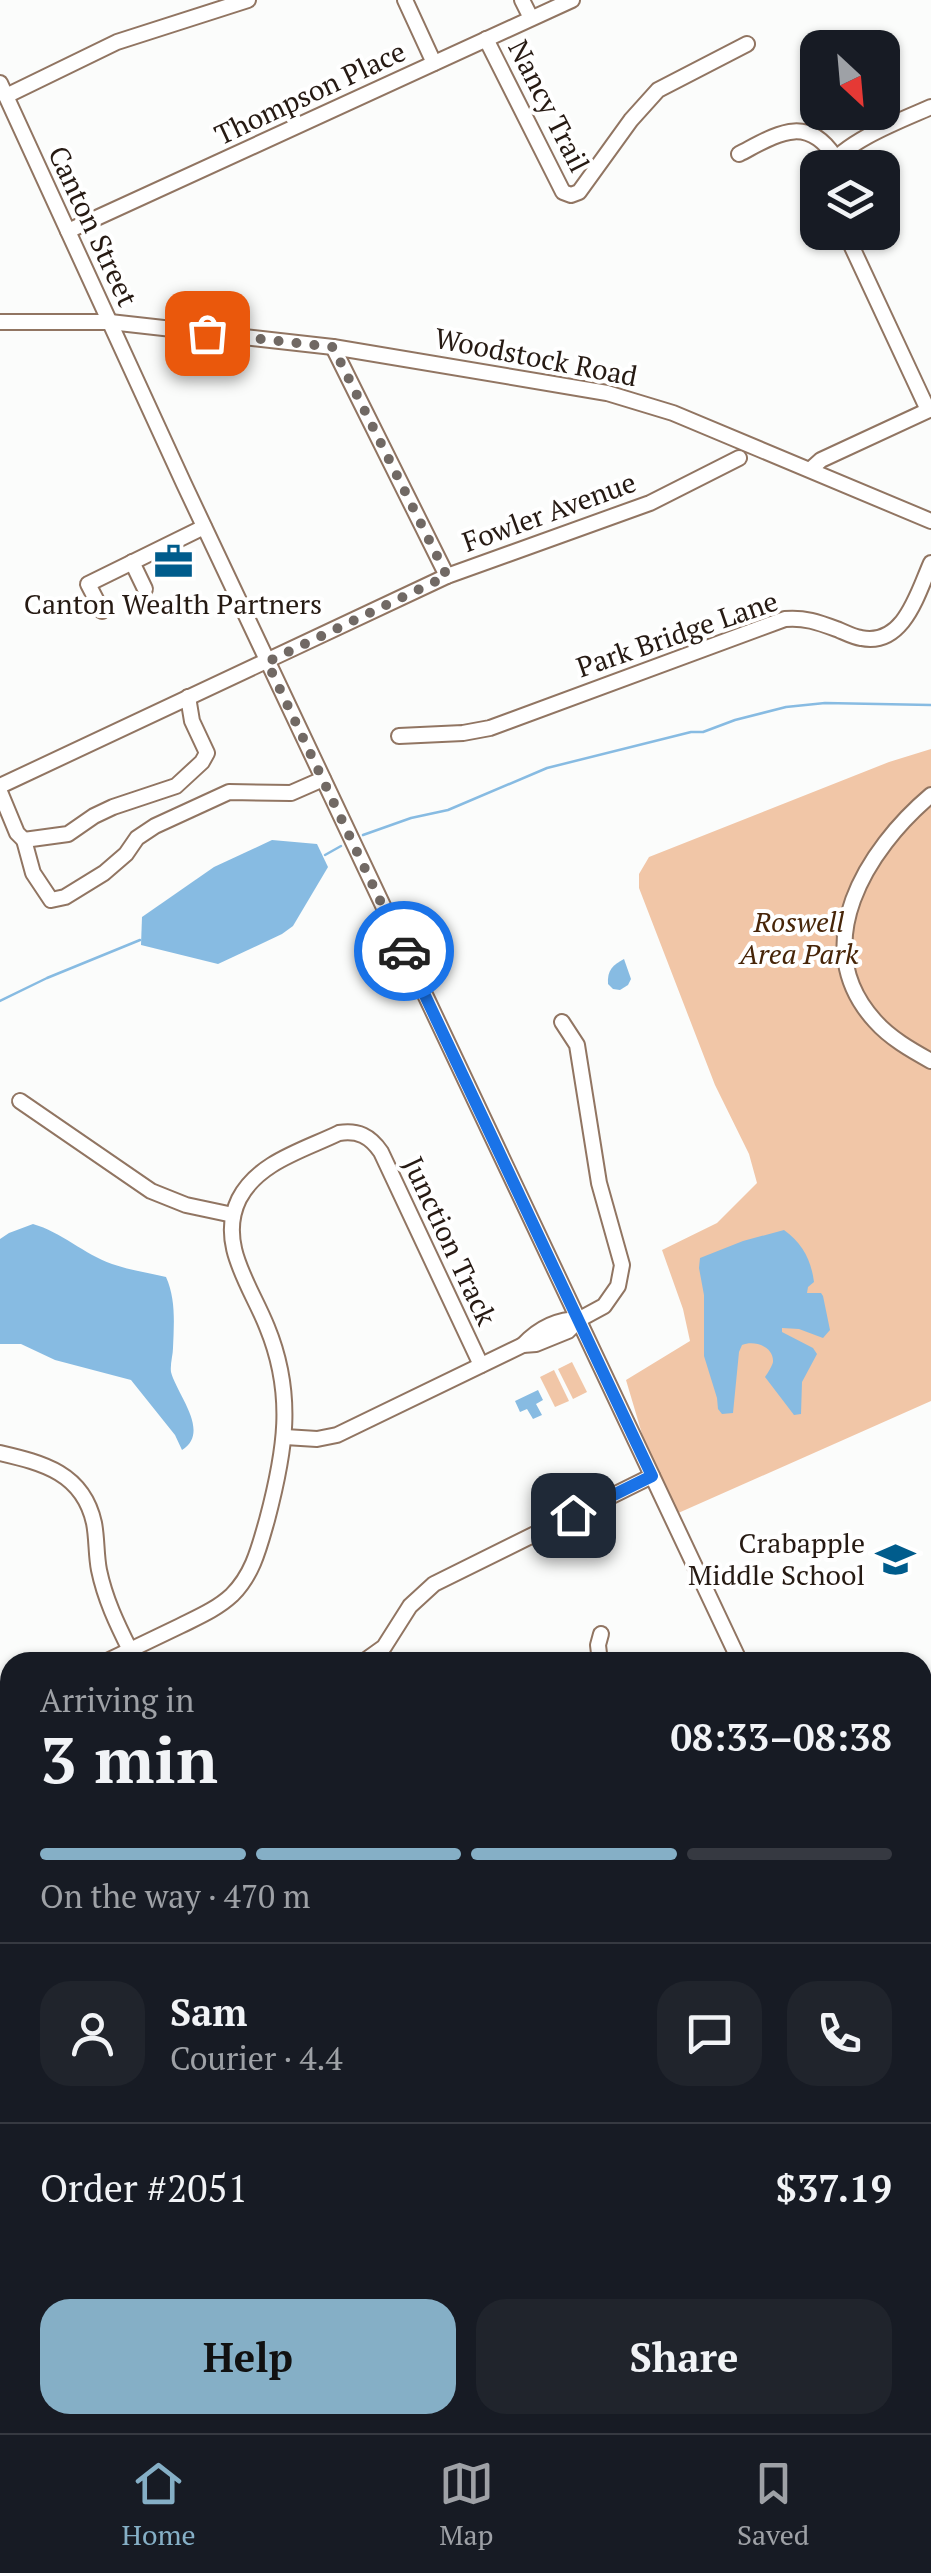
<!DOCTYPE html>
<meta charset="utf-8">
<style>
:root{--surface:#171b24;--page:#20242c;--text:#f1f3f6;--muted:#9ea1a6;--line:#363941;--accent:#85afc6}
body{margin:0;font-family:"PT Serif",serif;background:var(--page);color:var(--text);height:100vh;display:flex;flex-direction:column;font-size:38px;white-space:nowrap}
*{box-sizing:border-box;margin:0}
p{font-size:32px;color:var(--muted)}
.icon{flex:none;width:55px;height:55px;fill:none;stroke:currentColor;stroke-width:2;stroke-linecap:round;stroke-linejoin:round}
.map{position:relative;flex:1;overflow:hidden}
.details{position:absolute;left:0px;top:1652px;width:932px;height:782px;display:flex;flex-direction:column;background:var(--surface);border-radius:30px 30px 0 0;box-shadow:0 2px 8px #0004}
.details>*{flex:none}
.needle{width:65px;rotate:154deg}
.fabs{position:absolute;left:800px;top:30px;display:grid;gap:20px}
.fabs a{display:grid;place-items:center;width:100px;height:100px;border-radius:20px;background:var(--surface);box-shadow:0 2px 8px #0004;font-size:50px}
.pin{position:absolute;display:grid;place-items:center;width:85px;height:85px;color:#fff;margin:-42px;border-radius:20px;box-shadow:0 5px 15px #0006}
.courier{position:absolute;display:grid;place-items:center;width:100px;height:100px;margin:-50px;border:8px solid #1a73e8;border-radius:50%;background:#fff;color:#222;box-shadow:0 2px 12px #0007}
.headline em{font-style:normal;font-weight:700}
.headline div{display:flex;flex-direction:column-reverse}
.headline{display:flex;align-items:center;justify-content:space-between;height:170px;padding:0 40px}
h1{font-size:65px;font-weight:700;line-height:75px}
.bar{display:grid;grid-template-columns:repeat(4,1fr);gap:15px 10px;align-content:center;height:120px;padding:0 40px}
.bar i{height:12px;border-radius:8px;background:var(--line)}
.bar .current{background:var(--accent)}
.bar p{grid-column:span 4}
.line{display:flex;align-items:center;gap:25px;padding:0 40px;border-top:2px solid var(--line)}
.line div{flex:1}
.round{display:grid;place-items:center;flex:none;width:105px;height:105px;border-radius:30px;background:var(--page)}
.button{display:flex;gap:20px;margin-top:auto;padding:20px 40px}
.button a{flex:1;height:115px;border-radius:30px;background:var(--accent);color:#111;font-size:40px;font-weight:700;line-height:115px;text-align:center}
.button a+a{background:var(--page);color:var(--text)}
.tab-bar{display:flex;justify-content:space-around;align-items:center;height:140px;border-top:2px solid var(--line);background:var(--surface);font-size:28px;color:var(--muted)}
.tab-bar a{display:grid;justify-items:center;gap:5px}
.tab-bar .current{color:var(--accent)}
.map>svg:first-child{display:block}
.green{fill:#f1c6a7}
.water{fill:#87bbe2}
.lines{fill:none;stroke-linecap:round;stroke-linejoin:round}
.stream{stroke:#87bbe2;stroke-width:2.5}
.minor-casing{stroke:#917562;stroke-width:18}
.major-casing{stroke:#917562;stroke-width:21}
.minor{stroke:#fff;stroke-width:14}
.major{stroke:#fff;stroke-width:18}
.done{stroke:#716964;stroke-width:10;stroke-dasharray:0 18}
.route{stroke:#1a73e8;stroke-width:12}
.labels{text-anchor:middle;stroke-width:8;stroke-linejoin:round;paint-order:stroke}
.street-label{font-size:28px;fill:#261a13;stroke:#fff}
.poi-label{font-size:28px;fill:#261a13;stroke:#fff}
.park-label{font-size:28px;font-style:italic;fill:#472508;stroke:#fff}
</style>
<div class="map">
<svg width="931" height="2433" viewBox="0 0 931 2433">
<rect width="100%" height="100%" fill="#fbfcfb"/>
<g class="green">
<polygon points="931,749 931,1401 667,1518 626,1380 690,1341 683,1309 662,1250 717,1223 757,1183 749,1154 715,1085 639,888 639,874 649,857 889,762"/>
<polygon points="572,1362 587,1392 573,1399 558,1369"/>
<polygon points="554,1370 569,1401 555,1407 540,1377"/>
</g>
<g class="water">
<polygon points="272,840 317,844 328,867 293,926 282,934 218,964 141,945 142,917 214,867"/>
<path d="M624,959L631,979L628,985L620,990L613,989L608,984C607,970 613,965 624,959Z"/>
<path d="M33,1224C61,1232 84,1254 112,1264C129,1270 149,1273 166,1277C176,1299 174,1324 173,1348C173,1355 170,1364 171,1372C177,1395 211,1432 182,1450L175,1435L131,1380L55,1360L21,1344H0V1239L9,1233Z"/>
<path d="M784,1230C802,1243 811,1259 814,1282L808,1287L807,1293H821L823,1296L830,1330L823,1338L799,1329L782,1328V1332L813,1348L817,1354L802,1382L801,1414L794,1415L765,1377C768,1373 772,1366 773,1362C774,1346 754,1340 742,1345L739,1352L733,1413L722,1414L718,1409L717,1398L704,1356V1295L699,1268L700,1258L743,1241Z"/>
<polygon points="538,1390 543,1400 536,1404 542,1415 533,1419 527,1409 520,1412 515,1401"/>
</g>
<g class="lines">
<g class="stream">
<polyline points="363,835 411,818 448,810 547,768 691,732 703,732 735,720 786,707 825,703 931,705"/>
<polyline points="325,855 341,846"/>
<polyline points="0,1001 47,978 140,940"/>
</g>
<defs>
<g id="minor">
<polyline points="405,0 434,63"/>
<polyline points="522,0 531,18"/>
<polyline points="486,39 563,192 571,195 579,192 631,120 658,90 747,44"/>
<polyline points="0,83 184,484 740,1662"/>
<polyline points="6,96 117,42 248,0"/>
<path d="M739,154C776,135 806,113 835,157"/>
<path d="M827,168C848,140 899,121 931,107"/>
<polyline points="68,231 572,0"/>
<polyline points="845,232 928,410"/>
<polyline points="0,322 110,322 333,347 607,393 673,413 931,521"/>
<polyline points="333,347 447,576"/>
<polyline points="811,469 821,460 931,409"/>
<polyline points="132,562 145,589"/>
<polyline points="102,611 88,584 204,527"/>
<polyline points="188,697 192,721 207,753 202,762 176,786 113,807 94,816 68,834 24,840 33,873 51,900 65,897 104,873 126,854 137,838 155,826 229,792 291,793 323,779"/>
<path d="M399,736L463,733L490,728L785,619C805,617 820,623 839,630C846,633 854,637 861,638C904,647 918,592 931,563"/>
<polyline points="0,786 447,576 650,503 739,458"/>
<polyline points="0,792 17,833 24,840"/>
<path d="M931,795C867,849 806,945 875,1021C890,1038 911,1050 931,1061"/>
<polyline points="20,1101 151,1191 186,1205 233,1215"/>
<path d="M523,1345C538,1329 557,1319 580,1319"/>
<polyline points="285,1437 317,1439 337,1435 523,1345 536,1344 568,1331 580,1319 604,1306 618,1286 622,1265 599,1183 577,1045 562,1022"/>
<path d="M0,1453C43,1463 83,1473 94,1523C97,1538 96,1555 99,1570C105,1599 117,1624 130,1650"/>
<path d="M105,1662C130,1650 155,1638 180,1626C198,1617 217,1609 232,1595C253,1574 259,1548 267,1520C285,1452 295,1395 267,1327C251,1286 217,1244 239,1199C258,1162 304,1150 339,1133C358,1130 370,1136 381,1152L481,1365"/>
<polyline points="363,1662 384,1647 410,1606 434,1584 652,1476"/>
<polyline points="600,1662 598,1645 601,1634"/>
<polyline points="0,1708 10,1707"/>
<polyline points="922,1732 931,1728"/>
<polyline points="922,1844 931,1861"/>
<polyline points="922,2046 931,2064"/>
<polyline points="922,2220 931,2236"/>
<polyline points="922,2277 931,2273"/>
<polyline points="15,2425 18,2433"/>
<polyline points="241,2425 247,2433"/>
</g>
<g id="major">
<polyline points="0,2242 10,2242"/>
<polyline points="0,2262 10,2263"/>
<polyline points="598,2425 615,2433"/>
<polyline points="654,2425 671,2433"/>
</g>
</defs>
<use href="#minor" class="minor-casing"/>
<use href="#major" class="major-casing"/>
<use href="#minor" class="minor"/>
<use href="#major" class="major"/>
</g>
<g class="lines">
<polyline class="done" points="207,333 333,347 447,576 267,662 404,951"/>
<polyline class="route" points="404,951 652,1476 573,1515"/>
</g>
<defs>
<symbol id="office-bare" viewBox="-9 -9 18 18"><path d="M-6-3h4V-5.5h4V-3h4V5H-6ZM-1-4.5V-3h2v-1.5ZM-6 0V1H6V0Z" fill="#005c8c" stroke="#fff" stroke-width="2.5" paint-order="stroke"/></symbol>
<symbol id="school-bare" viewBox="-9 -9 18 18"><path d="M0-5L7-2L0 1L-7-2ZM-4 1L0 2.5L4 1V4Q0 6-4 4Z" fill="#005c8c" stroke="#fff" stroke-width="2.5" paint-order="stroke"/></symbol>
</defs>
<g fill-rule="evenodd">
<use href="#office-bare" x="146" y="534" width="55" height="55"/>
<use href="#school-bare" x="868" y="1532" width="55" height="55"/>
</g>
<g class="labels">
<g class="street-label">
<text transform="translate(310 93) rotate(-25)" y="10">Thompson Place</text>
<text transform="translate(549 106) rotate(63)" y="10">Nancy Trail</text>
<text transform="translate(93 226) rotate(65)" y="10">Canton Street</text>
<text transform="translate(536 357) rotate(11)" y="10">Woodstock Road</text>
<text transform="translate(549 512) rotate(-20)" y="10">Fowler Avenue</text>
<text transform="translate(677 634) rotate(-19)" y="10">Park Bridge Lane</text>
<text transform="translate(450 1241) rotate(65)" y="10">Junction Track</text>
</g>
<g class="poi-label">
<text x="173" y="614">Canton Wealth Partners</text>
<text x="865" y="1553" text-anchor="end">Crabapple<tspan x="865" dy="32">Middle School</tspan></text>
</g>
<g class="park-label">
<text x="799" y="932">Roswell<tspan x="799" dy="32">Area Park</tspan></text>
</g>
</g>
</svg>
<div class="fabs">
<a><svg class="needle" viewBox="-14 -14 28 28"><path d="M0-13l5 13h-10z" fill="#e53935"/><path d="M0 13l5-13h-10z" fill="#9ea1a6"/></svg></a>
<a><svg class="icon" aria-label="layers" viewBox="0 0 24 24"><path d="M12 4l9 5-9 5-9-5zM3 14l9 5 9-5"/></svg></a>
</div>
<div class="pin" style="left:207px;top:333px;background:#ea580c"><svg class="icon" aria-label="bag" viewBox="0 0 24 24"><path d="M5 8h14l-1 12H6zM9 8a3 3 0 0 1 6 0"/></svg></div>
<div class="pin" style="left:573px;top:1515px;background:#1f2937"><svg class="icon" aria-label="home" viewBox="0 0 24 24"><path d="M3 11l9-7 9 7M6 9v11h12V9"/></svg></div>
<div class="courier" style="left:404px;top:951px"><svg class="icon" aria-label="car" viewBox="0 0 24 24"><path d="M5 17H2v-5l4-1 3-4h7l3 4 3 1v5h-3M9 17h6M6 11h13"/><circle cx="7" cy="17" r="2"/><circle cx="17" cy="17" r="2"/></svg></div>
<section class="details">
<div class="headline"><div><h1>3 min</h1><p>Arriving in</p></div><em>08:33–08:38</em></div>
<div class="bar"><i class="current"></i><i class="current"></i><i class="current"></i><i></i><p>On the way · 470 m</p></div>
<div class="line" style="height:180px"><a class="round"><svg class="icon" aria-label="person" viewBox="0 0 24 24"><circle cx="12" cy="8" r="4"/><path d="M4 21q1-7 8-7t8 7"/></svg></a><div><b>Sam</b><p>Courier · 4.4</p></div><a class="round"><svg class="icon" aria-label="chat" viewBox="0 0 24 24"><path d="M4 5h16v11H9l-5 4z"/></svg></a><a class="round"><svg class="icon" aria-label="phone" viewBox="0 0 24 24"><path d="M5 4h4l2 5-3 2q2 4 5 5l2-3 5 2v4C11 20 4 13 5 4z"/></svg></a></div>
<div class="line" style="height:130px"><div>Order #2051</div><b>$37.19</b></div>
<div class="button"><a>Help</a><a>Share</a></div>
</section>
</div>
<nav class="tab-bar">
<a class="current"><svg class="icon" aria-label="home" viewBox="0 0 24 24"><path d="M3 11l9-7 9 7M6 9v11h12V9"/></svg>Home</a>
<a><svg class="icon" aria-label="map" viewBox="0 0 24 24"><path d="M3 6l6-2 6 2 6-2v14l-6 2-6-2-6 2zM9 4v14M15 6v14"/></svg>Map</a>
<a><svg class="icon" aria-label="saved" viewBox="0 0 24 24"><path d="M7 4h10v16l-5-4-5 4z"/></svg>Saved</a>
</nav>
